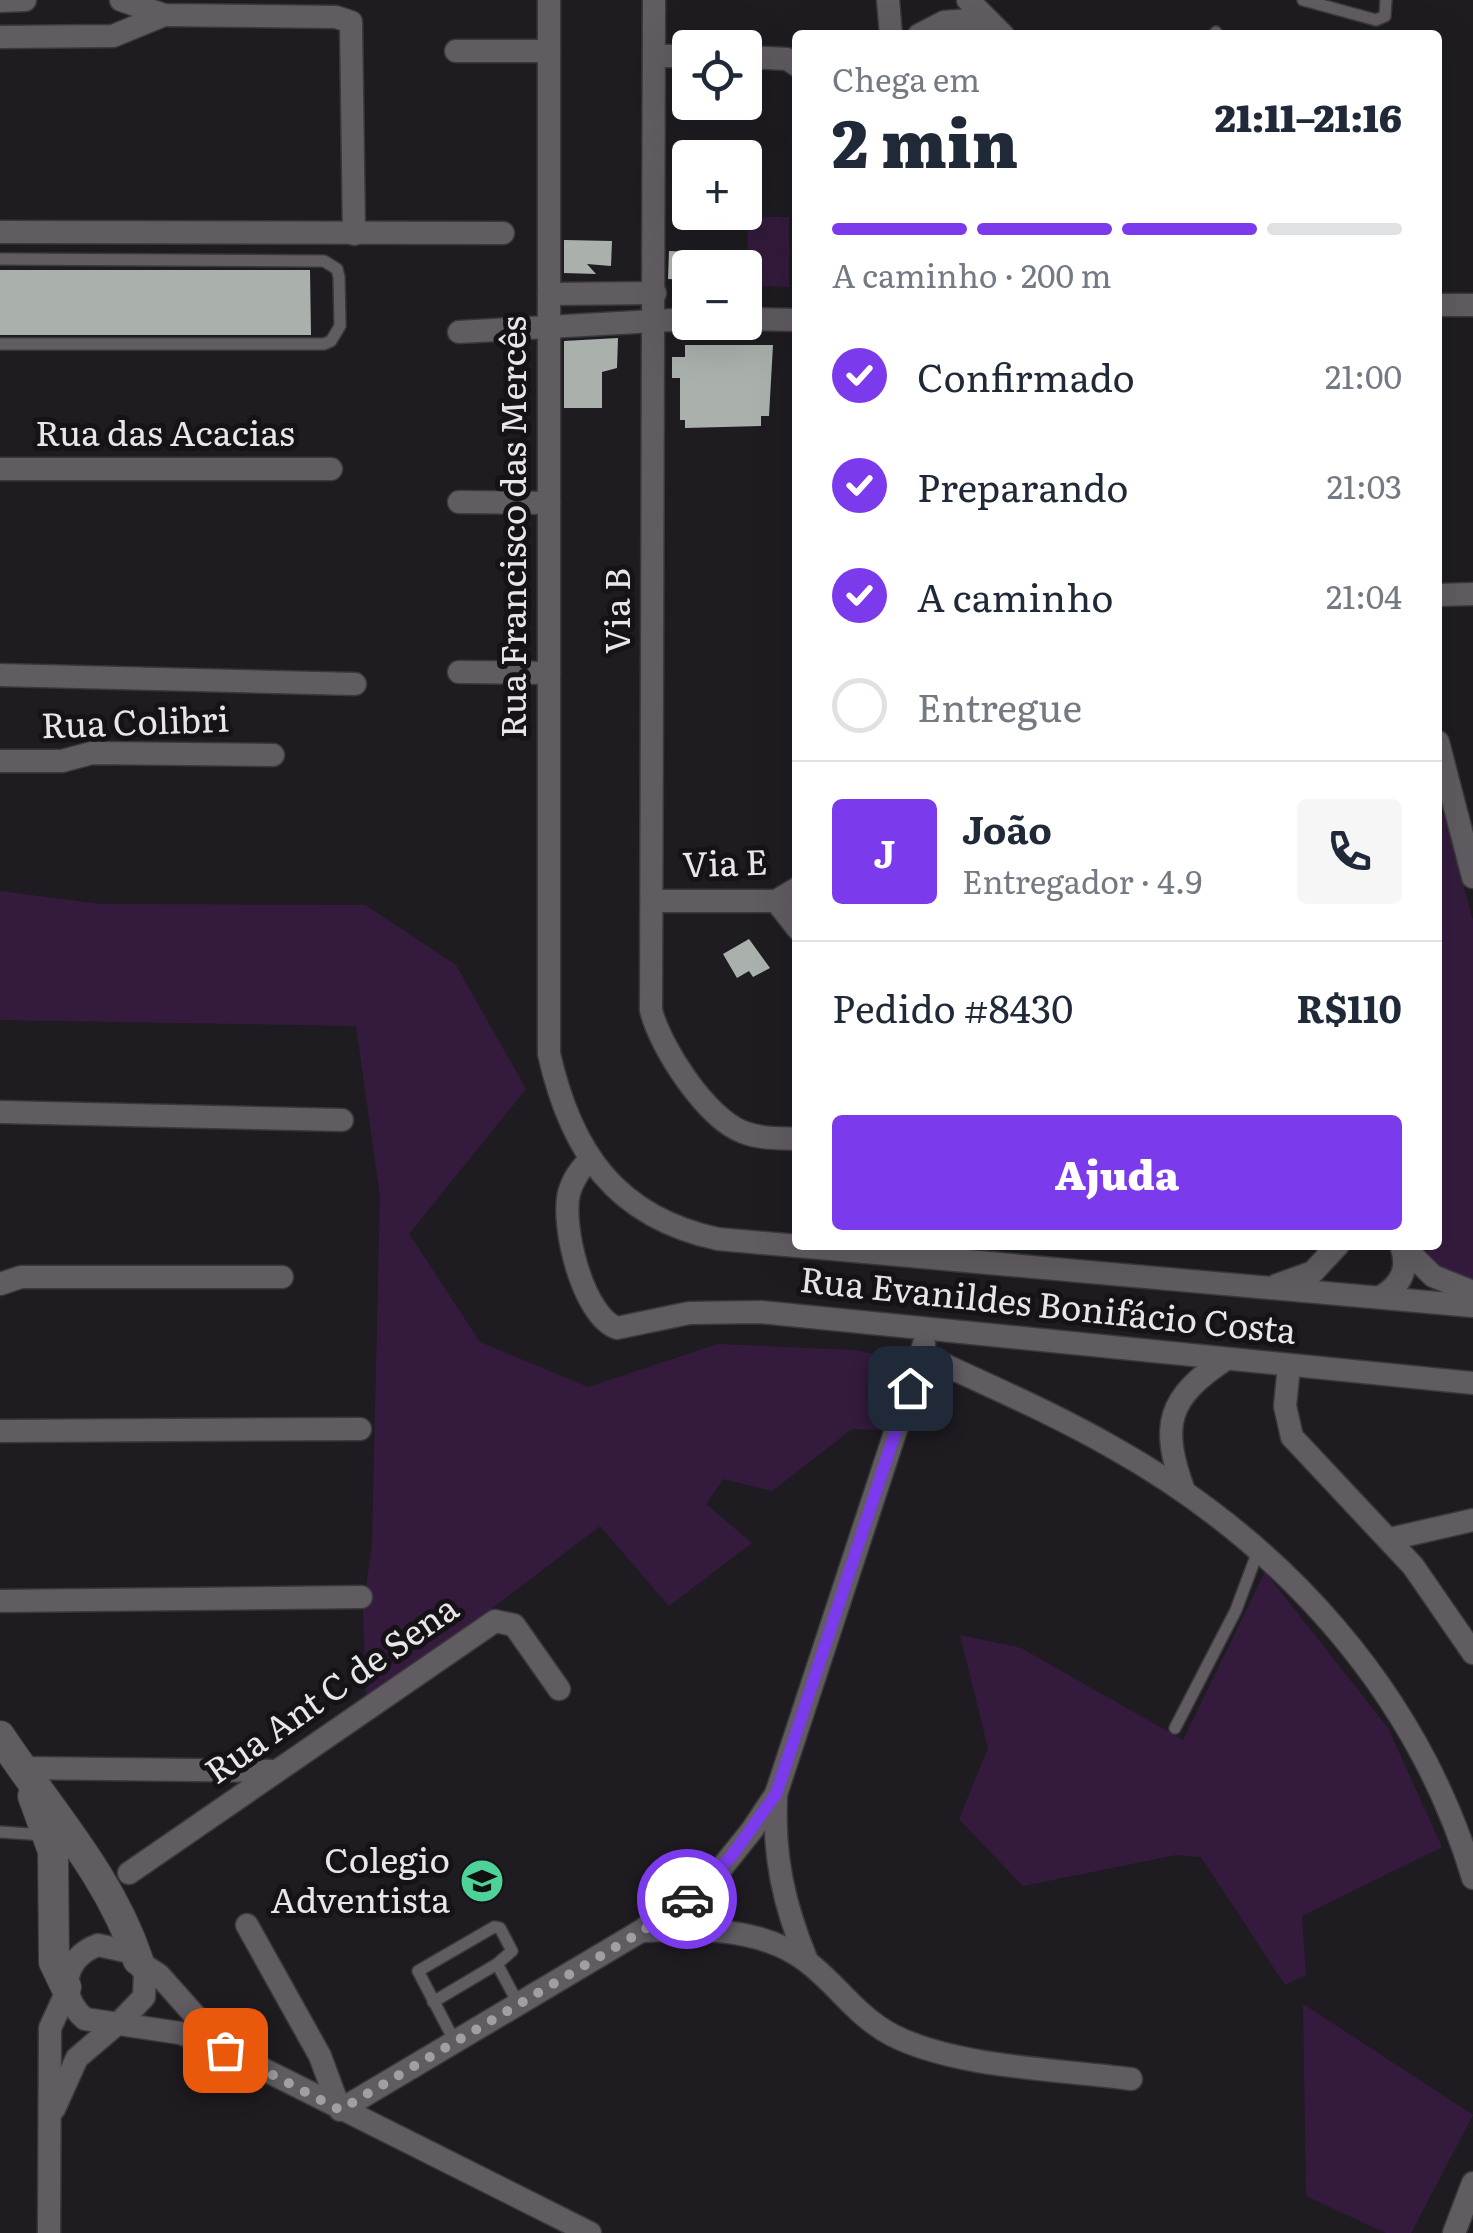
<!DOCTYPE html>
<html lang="pt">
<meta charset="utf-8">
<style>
:root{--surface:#fff;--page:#f6f6f7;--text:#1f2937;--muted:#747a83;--line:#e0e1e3;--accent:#7c3aed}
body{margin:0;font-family:Literata,serif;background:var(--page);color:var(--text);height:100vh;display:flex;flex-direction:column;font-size:38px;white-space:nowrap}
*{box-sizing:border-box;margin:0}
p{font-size:32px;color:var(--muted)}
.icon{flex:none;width:55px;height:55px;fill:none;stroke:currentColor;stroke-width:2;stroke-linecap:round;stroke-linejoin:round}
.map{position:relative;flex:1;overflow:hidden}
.panel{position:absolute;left:792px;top:30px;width:650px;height:1220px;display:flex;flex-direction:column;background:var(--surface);border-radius:10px;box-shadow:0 10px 40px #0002}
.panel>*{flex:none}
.buttons{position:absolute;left:672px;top:30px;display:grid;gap:20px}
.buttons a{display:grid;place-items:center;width:90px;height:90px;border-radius:10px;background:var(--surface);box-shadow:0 10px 40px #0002;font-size:50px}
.pin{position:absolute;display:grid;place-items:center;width:85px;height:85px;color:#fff;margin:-42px;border-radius:20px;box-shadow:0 5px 15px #0006}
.courier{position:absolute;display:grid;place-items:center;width:100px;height:100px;margin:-50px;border:8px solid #7c3aed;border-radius:50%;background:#fff;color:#222;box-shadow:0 2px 12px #0007}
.summary em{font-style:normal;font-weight:800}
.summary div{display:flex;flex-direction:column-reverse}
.summary{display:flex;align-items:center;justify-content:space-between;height:170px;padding:0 40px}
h1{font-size:65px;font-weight:800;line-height:75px}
.bar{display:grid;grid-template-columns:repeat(4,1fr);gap:15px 10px;align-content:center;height:120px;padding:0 40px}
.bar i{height:12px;border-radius:8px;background:var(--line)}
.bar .selected{background:var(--accent)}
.bar p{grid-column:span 4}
.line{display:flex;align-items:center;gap:25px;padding:0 40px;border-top:2px solid var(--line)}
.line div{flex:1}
.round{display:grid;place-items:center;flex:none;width:105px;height:105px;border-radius:10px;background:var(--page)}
ol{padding:0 40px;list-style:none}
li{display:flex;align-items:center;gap:30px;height:110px}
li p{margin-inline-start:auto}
li .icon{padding:10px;border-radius:50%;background:var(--accent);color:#fff;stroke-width:4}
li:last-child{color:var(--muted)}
li i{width:55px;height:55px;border:5px solid var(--line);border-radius:50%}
.action{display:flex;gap:20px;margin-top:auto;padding:20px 40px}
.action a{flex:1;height:115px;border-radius:10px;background:var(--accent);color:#fff;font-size:40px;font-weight:800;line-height:115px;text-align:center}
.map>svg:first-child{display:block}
.green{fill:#341b3d}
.building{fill:#aab1ad}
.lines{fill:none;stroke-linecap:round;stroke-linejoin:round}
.lane-casing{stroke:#3a383b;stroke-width:14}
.street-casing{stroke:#3a383b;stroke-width:25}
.secondary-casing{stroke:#3a383b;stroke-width:32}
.lane{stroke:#605c62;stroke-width:11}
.street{stroke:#605c62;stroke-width:22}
.secondary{stroke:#605c62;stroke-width:30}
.done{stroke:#a29fa4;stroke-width:10;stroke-dasharray:0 18}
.route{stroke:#7c3aed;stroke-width:12}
.labels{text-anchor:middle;stroke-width:10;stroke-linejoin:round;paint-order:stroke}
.street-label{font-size:35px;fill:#e9e6ea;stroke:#161317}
.poi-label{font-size:35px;fill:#e9e6ea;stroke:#161317;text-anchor:end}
</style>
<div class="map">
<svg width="1473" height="2233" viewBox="0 0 1473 2233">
<rect width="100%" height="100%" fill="#1f1c21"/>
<g class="green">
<polygon points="748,217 789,217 789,287 747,286"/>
<polygon points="1444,814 1473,921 1473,1282 1440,1268 1422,1245 1438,1245 1438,816"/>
<polygon points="0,891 101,904 365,905 456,965 526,1089 409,1234 480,1342 588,1387 718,1344 854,1350 922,1363 892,1431 852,1429 772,1491 723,1479 706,1504 752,1543 669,1606 600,1526 491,1609 366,1696 363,1610 372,1544 380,1196 356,1026 0,1020"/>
<polygon points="1265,1572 1388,1728 1442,1847 1302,1916 1306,1975 1285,1985 1201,1857 1176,1855 1023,1886 959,1819 988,1748 960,1635 1021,1648 1183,1740"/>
<polygon points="1303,2004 1473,2115 1411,2233 1386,2233 1306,2196"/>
</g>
<g class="building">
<polygon points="564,240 612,241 611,266 587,264 596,274 564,273"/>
<polygon points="669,251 701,252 701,268 690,268 690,280 668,279"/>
<polygon points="0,270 310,270 311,335 0,335"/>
<polygon points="618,338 617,368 602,372 602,408 564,408 564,341"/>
<polygon points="685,345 773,345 769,416 761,416 761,426 685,428 685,420 680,420 680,378 672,378 672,357 685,357"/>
<polygon points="749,939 770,968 753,977 749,971 737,978 723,954"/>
</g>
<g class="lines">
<defs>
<g id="lane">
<polyline points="1303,0 1376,20 1385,16 1386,0"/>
<polyline points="1214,35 1216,32"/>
<polyline points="0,259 324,261 337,269 339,277 340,326 331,341 324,344 0,344"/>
<polyline points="1175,1728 1236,1610 1258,1551"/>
<polyline points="0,1832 45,1835"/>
<polyline points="433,2002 497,1964"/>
<polyline points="455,2042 418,1971 494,1927 500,1928 512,1951 497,1964 519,2005"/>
</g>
<g id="street">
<polyline points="121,0 164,15 336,17 351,22 354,234"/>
<path d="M549,0V1054C571,1151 615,1217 718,1239L1473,1306"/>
<path d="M654,0L651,1010C660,1047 706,1118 743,1132C760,1139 779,1138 798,1139"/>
<polyline points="888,0 891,35"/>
<polyline points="968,0 1003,35"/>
<polyline points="0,1 25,0"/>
<polyline points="919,35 944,22 984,19"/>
<polyline points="0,37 113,36 164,15"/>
<polyline points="456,51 549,51"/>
<polyline points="654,56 690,56"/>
<polyline points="745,57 787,59 798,66"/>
<polyline points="0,232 503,233"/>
<polyline points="549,294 655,293"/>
<polyline points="1438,305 1473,305"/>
<polyline points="745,319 798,320"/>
<polyline points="459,332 690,319"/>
<polyline points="0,469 331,469"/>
<polyline points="459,502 549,503"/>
<polyline points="1438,595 1473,594"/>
<polyline points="459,672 549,673"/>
<polyline points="0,675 355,684"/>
<polyline points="1438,742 1473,877"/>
<polyline points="0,761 62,761 92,753 273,755"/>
<polyline points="652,901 776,901 798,888"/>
<polyline points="776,901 798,929"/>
<polyline points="0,1112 342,1120"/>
<path d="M589,1160C580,1170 573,1179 569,1193C561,1226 583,1316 617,1328L689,1313L761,1312L1473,1383"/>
<polyline points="1402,1245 1433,1276 1473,1292"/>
<polyline points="0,1284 21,1277 282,1277"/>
<polyline points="1277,1285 1313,1272 1338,1245"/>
<path d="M1382,1296C1402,1284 1409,1268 1401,1245"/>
<path d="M924,1344L921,1354C985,1384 1051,1412 1112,1447C1282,1542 1417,1691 1473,1878"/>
<polyline points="1289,1366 1285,1406 1292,1437 1413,1566 1473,1653"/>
<polyline points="0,1431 360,1429"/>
<path d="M1184,1491C1160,1425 1167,1398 1226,1359"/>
<polyline points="1390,1539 1473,1520"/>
<polyline points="0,1601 361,1597"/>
<polyline points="21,1768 276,1771"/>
<path d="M776,1795C773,1857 784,1905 807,1961"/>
<polyline points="129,1873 495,1621 514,1625 559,1689"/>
<polyline points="247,1925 320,2056 340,2110 641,1931 716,1875 752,1830 776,1794 921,1354"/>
<path d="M644,1931C697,1928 761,1927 806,1961C837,1984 856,2016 892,2035C957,2068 1058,2069 1131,2079"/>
<polyline points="139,1962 159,1975 223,2047"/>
<path d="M120,2022L144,1997L145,1973L130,1952L98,1945C63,1958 57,1995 85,2019L180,2033L225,2050L590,2233"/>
<polyline points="54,2109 77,2058 118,2023"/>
<polyline points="49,2233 50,2028 67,1991"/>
<polyline points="1454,2233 1473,2183"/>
</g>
<g id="secondary">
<path d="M0,1736C49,1810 109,1874 138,1960"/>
<polyline points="33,1796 53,1851 54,1962 66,1987"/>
</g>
</defs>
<use href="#lane" class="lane-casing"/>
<use href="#street" class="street-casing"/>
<use href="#secondary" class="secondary-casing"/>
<use href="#lane" class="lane"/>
<use href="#street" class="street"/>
<use href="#secondary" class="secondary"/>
</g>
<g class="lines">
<polyline class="done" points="225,2050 340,2110 641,1932 687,1899"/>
<polyline class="route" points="687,1899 730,1858 776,1794 910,1388"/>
</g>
<defs>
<symbol id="school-disc" viewBox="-11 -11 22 22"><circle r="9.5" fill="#4dd39a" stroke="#161317"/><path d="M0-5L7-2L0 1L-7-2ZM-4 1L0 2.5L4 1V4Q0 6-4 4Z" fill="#111"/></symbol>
</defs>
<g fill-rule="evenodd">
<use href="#school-disc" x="457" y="1856" width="50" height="50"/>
</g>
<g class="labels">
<g class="street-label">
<text x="165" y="446">Rua das Acacias</text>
<text transform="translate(514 527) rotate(-90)" y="12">Rua Francisco das Mercês</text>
<text transform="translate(618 611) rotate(-90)" y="12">Via B</text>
<text transform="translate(135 723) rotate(-2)" y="12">Rua Colibri</text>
<text transform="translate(725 864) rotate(-2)" y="12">Via E</text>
<text transform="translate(1048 1306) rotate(6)" y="12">Rua Evanildes Bonifácio Costa</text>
<text transform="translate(332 1690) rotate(-35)" y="12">Rua Ant C de Sena</text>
</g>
<g class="poi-label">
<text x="450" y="1873">Colegio<tspan x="450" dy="40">Adventista</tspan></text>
</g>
</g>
</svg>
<div class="buttons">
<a><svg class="icon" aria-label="locate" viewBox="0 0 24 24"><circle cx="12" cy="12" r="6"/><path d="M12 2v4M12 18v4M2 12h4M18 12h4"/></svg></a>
<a>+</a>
<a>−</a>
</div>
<div class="pin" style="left:225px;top:2050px;background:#ea580c"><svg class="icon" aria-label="bag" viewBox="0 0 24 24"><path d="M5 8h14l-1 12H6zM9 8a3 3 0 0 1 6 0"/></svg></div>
<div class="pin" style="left:910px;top:1388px;background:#1f2937"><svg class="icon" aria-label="home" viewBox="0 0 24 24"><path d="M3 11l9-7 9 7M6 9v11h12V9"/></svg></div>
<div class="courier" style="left:687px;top:1899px"><svg class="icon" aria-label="car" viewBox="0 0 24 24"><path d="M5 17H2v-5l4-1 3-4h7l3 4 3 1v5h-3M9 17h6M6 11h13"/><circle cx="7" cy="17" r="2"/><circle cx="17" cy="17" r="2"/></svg></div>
<section class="panel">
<div class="summary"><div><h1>2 min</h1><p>Chega em</p></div><em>21:11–21:16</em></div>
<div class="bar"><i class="selected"></i><i class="selected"></i><i class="selected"></i><i></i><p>A caminho · 200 m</p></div>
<ol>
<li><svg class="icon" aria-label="check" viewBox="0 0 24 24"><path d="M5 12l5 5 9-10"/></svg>Confirmado<p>21:00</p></li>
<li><svg class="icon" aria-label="check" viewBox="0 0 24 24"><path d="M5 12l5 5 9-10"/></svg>Preparando<p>21:03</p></li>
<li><svg class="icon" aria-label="check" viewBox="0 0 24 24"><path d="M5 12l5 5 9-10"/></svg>A caminho<p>21:04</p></li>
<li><i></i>Entregue</li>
</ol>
<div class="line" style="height:180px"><b class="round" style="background:var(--accent);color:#fff">J</b><div><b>João</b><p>Entregador · 4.9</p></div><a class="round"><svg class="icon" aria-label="phone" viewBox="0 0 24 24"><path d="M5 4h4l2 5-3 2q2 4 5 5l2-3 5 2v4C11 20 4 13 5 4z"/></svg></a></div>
<div class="line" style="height:130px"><div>Pedido #8430</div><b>R$110</b></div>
<div class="action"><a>Ajuda</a></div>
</section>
</div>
